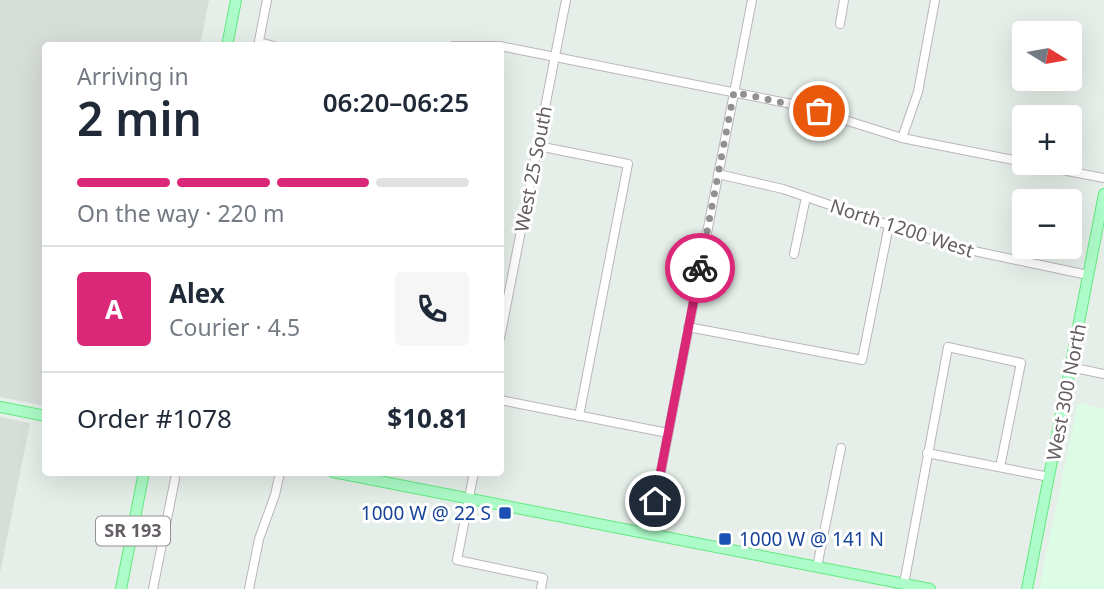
<!DOCTYPE html>
<meta charset="utf-8">
<style>
:root{--surface:#fff;--page:#f6f6f7;--text:#1f2937;--muted:#747a83;--line:#e0e1e3;--accent:#db2777}
body{margin:0;font-family:"Noto Sans",sans-serif;background:var(--page);color:var(--text);height:100vh;display:flex;flex-direction:column;font-size:26px;white-space:nowrap}
*{box-sizing:border-box;margin:0}
p{font-size:23px;color:var(--muted)}
.icon{flex:none;width:38px;height:38px;fill:none;stroke:currentColor;stroke-width:2;stroke-linecap:round;stroke-linejoin:round}
.map{position:relative;flex:1;overflow:hidden}
.side{position:absolute;left:42px;top:42px;width:462px;height:434px;display:flex;flex-direction:column;background:var(--surface);border-radius:7px;box-shadow:0 7px 28px #0002}
.side>*{flex:none}
.needle{width:46px;rotate:101deg}
.controls{position:absolute;left:1012px;top:21px;display:grid;gap:14px}
.controls a{display:grid;place-items:center;width:70px;height:70px;border-radius:7px;background:var(--surface);box-shadow:0 7px 28px #0002;font-size:35px}
.pin{position:absolute;display:grid;place-items:center;width:60px;height:60px;color:#fff;margin:-30px;border:4px solid #fff;border-radius:50%;box-shadow:0 2px 7px #0007}
.courier{position:absolute;display:grid;place-items:center;width:70px;height:70px;margin:-35px;border:5px solid #db2777;border-radius:50%;background:#fff;color:#222;box-shadow:0 2px 9px #0007}
.head em{font-style:normal;font-weight:600}
.head div{display:flex;flex-direction:column-reverse}
.head{display:flex;align-items:center;justify-content:space-between;height:119px;padding:0 35px}
h1{font-size:46px;font-weight:600;line-height:52px}
.bar{display:grid;grid-template-columns:repeat(4,1fr);gap:10px 7px;align-content:center;height:84px;padding:0 35px}
.bar i{height:9px;border-radius:5px;background:var(--line)}
.bar .current{background:var(--accent)}
.bar p{grid-column:span 4}
.line{display:flex;align-items:center;gap:18px;padding:0 35px;border-top:2px solid var(--line)}
.line div{flex:1}
.round{display:grid;place-items:center;flex:none;width:74px;height:74px;border-radius:7px;background:var(--page)}
.map>svg:first-child{display:block}
.commercial{fill:#dcfce5}
.industrial{fill:#d7ddd9}
.lines{fill:none;stroke-linecap:round;stroke-linejoin:round}
.minor-casing{stroke:#bbb5ba;stroke-width:10}
.major-casing{stroke:#61eb81;stroke-width:12}
.minor{stroke:#fff;stroke-width:8}
.major{stroke:#adfbc8;stroke-width:10}
.done{stroke:#929092;stroke-width:7;stroke-dasharray:0 12.6}
.route{stroke:#db2777;stroke-width:9}
.transit-dot{fill:#1a4fb4;stroke:#fff;stroke-width:2.5}
.labels{text-anchor:middle;stroke-width:6;stroke-linejoin:round;paint-order:stroke}
.shield{fill:#fff;stroke:#938e92;stroke-width:2}
.shield-label{font-size:18px;font-weight:bold;fill:#655d64}
.street-label{font-size:19px;fill:#655d64;stroke:#fff}
.transit-label{font-size:19px;fill:#164399;stroke:#fff;text-anchor:end}
</style>
<div class="map">
<svg width="1104" height="589" viewBox="0 0 1104 589">
<rect width="100%" height="100%" fill="#e5eee8"/>
<polygon class="commercial" points="1078,403 1104,409 1104,589 1039,589"/>
<g class="industrial">
<polygon points="0,0 209,0 200,45 46,46 45,406 0,397"/>
<polygon points="0,417 30,423 0,573"/>
</g>
<g class="lines">
<defs>
<g id="minor">
<polyline points="840,24 844,0"/>
<polyline points="259,42 274,46"/>
<polyline points="258,46 267,0"/>
<polyline points="453,46 499,46"/>
<polyline points="500,46 797,105 902,138 1024,162"/>
<polyline points="902,138 918,92 935,0"/>
<polyline points="538,146 628,164 579,416"/>
<polyline points="1026,163 1104,178"/>
<polyline points="718,174 783,189 950,246 1088,275"/>
<polyline points="794,254 806,197"/>
<polyline points="688,327 862,360 889,225"/>
<polyline points="500,338 566,0"/>
<polyline points="1070,367 1104,374"/>
<polyline points="500,400 668,433"/>
<polyline points="927,453 1049,477"/>
<polyline points="474,472 457,560 543,578 541,589"/>
<polyline points="649,533 752,0"/>
<polyline points="817,567 841,448"/>
<polyline points="904,584 948,347 1021,363 1000,467"/>
<polyline points="153,589 175,479"/>
<polyline points="249,589 259,539 275,495 280,472"/>
</g>
<g id="major">
<polyline points="227,46 236,0"/>
<polyline points="0,407 46,416"/>
<polyline points="333,472 930,589"/>
<polyline points="121,589 144,472"/>
<polyline points="1027,589 1104,194"/>
</g>
</defs>
<use href="#minor" class="minor-casing"/>
<use href="#major" class="major-casing"/>
<use href="#minor" class="minor"/>
<use href="#major" class="major"/>
</g>
<g class="lines">
<polyline class="done" points="700,268 734,92 819,111"/>
<polyline class="route" points="655,501 700,268"/>
</g>
<g class="transit-dot">
<rect x="498" y="506" width="14" height="14" rx="3.5"/>
<rect x="718" y="532" width="14" height="14" rx="3.5"/>
</g>
<g class="labels">
<rect class="shield" x="96" y="516.5" width="74" height="29" rx="5"/>
<g class="shield-label">
<text x="133" y="537">SR 193</text>
</g>
<g class="street-label">
<text transform="translate(533 169) rotate(-79)" y="7">West 25 South</text>
<text transform="translate(902 228) rotate(18)" y="7">North 1200 West</text>
<text transform="translate(1066 392) rotate(-79)" y="7">West 300 North</text>
</g>
<g class="transit-label">
<text x="491" y="520">1000 W @ 22 S</text>
<text x="739" y="546" text-anchor="start">1000 W @ 141 N</text>
</g>
</g>
</svg>
<div class="controls">
<a><svg class="needle" viewBox="-14 -14 28 28"><path d="M0-13l5 13h-10z" fill="#e53935"/><path d="M0 13l5-13h-10z" fill="#747a83"/></svg></a>
<a>+</a>
<a>−</a>
</div>
<div class="pin" style="left:819px;top:111px;background:#ea580c"><svg class="icon" aria-label="bag" viewBox="0 0 24 24"><path d="M5 8h14l-1 12H6zM9 8a3 3 0 0 1 6 0"/></svg></div>
<div class="pin" style="left:655px;top:501px;background:#1f2937"><svg class="icon" aria-label="home" viewBox="0 0 24 24"><path d="M3 11l9-7 9 7M6 9v11h12V9"/></svg></div>
<div class="courier" style="left:700px;top:268px"><svg class="icon" aria-label="bike" viewBox="0 0 24 24"><circle cx="6" cy="16" r="4"/><circle cx="18" cy="16" r="4"/><path d="M6 16l4-8h5l3 8M10 8l3 8H6M13 5h3"/></svg></div>
<section class="side">
<div class="head"><div><h1>2 min</h1><p>Arriving in</p></div><em>06:20–06:25</em></div>
<div class="bar"><i class="current"></i><i class="current"></i><i class="current"></i><i></i><p>On the way · 220 m</p></div>
<div class="line" style="height:126px"><b class="round" style="background:var(--accent);color:#fff">A</b><div><b>Alex</b><p>Courier · 4.5</p></div><a class="round"><svg class="icon" aria-label="phone" viewBox="0 0 24 24"><path d="M5 4h4l2 5-3 2q2 4 5 5l2-3 5 2v4C11 20 4 13 5 4z"/></svg></a></div>
<div class="line" style="height:91px"><div>Order #1078</div><b>$10.81</b></div>
</section>
</div>
